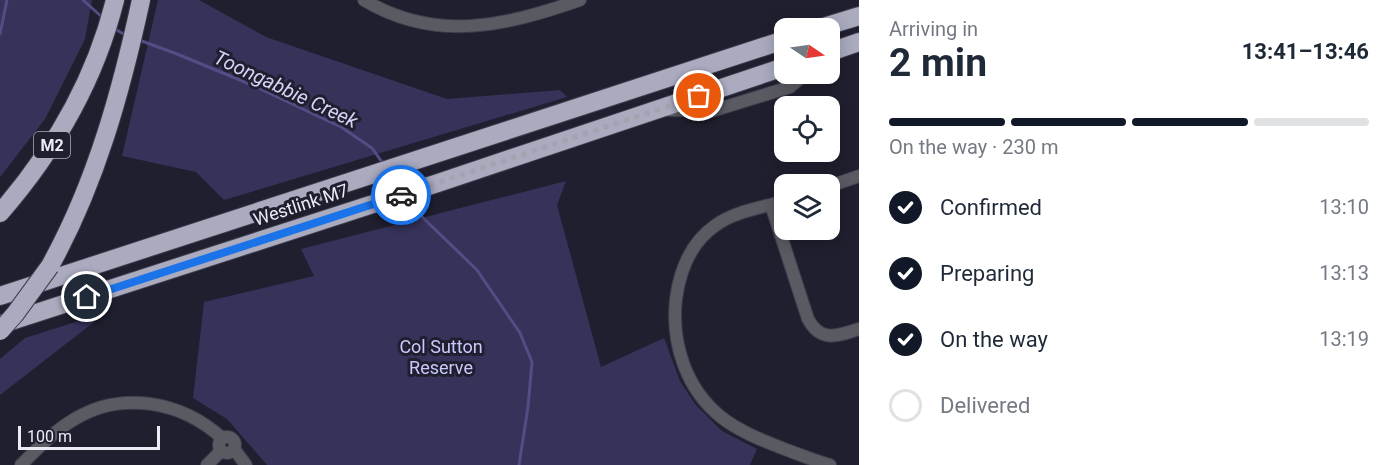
<!DOCTYPE html>
<meta charset="utf-8">
<style>
:root{--surface:#fff;--page:#f2f2f3;--text:#1f2937;--muted:#747a83;--line:#e0e1e3;--accent:#111827}
body{margin:0;font-family:Roboto,sans-serif;background:var(--page);color:var(--text);height:100vh;display:flex;flex-direction:column;font-size:22px;white-space:nowrap}
*{box-sizing:border-box;margin:0}
p{font-size:20px;color:var(--muted)}
.icon{flex:none;width:33px;height:33px;fill:none;stroke:currentColor;stroke-width:2;stroke-linecap:round;stroke-linejoin:round}
.map{position:relative;flex:1;overflow:hidden}
.sheet{display:flex;flex-direction:column;background:var(--surface);width:540px}
.sheet>*{flex:none}
.needle{width:39px;rotate:103deg}
.fabs{position:absolute;left:774px;top:18px;display:grid;gap:12px}
.fabs a{display:grid;place-items:center;width:66px;height:66px;border-radius:12px;background:var(--surface);box-shadow:0 3px 15px #0003;font-size:30px}
.scale{position:absolute;left:18px;bottom:15px;width:142px;box-sizing:border-box;padding-left:6px;border:3px solid #ececf7;border-top:0;font-size:16px;line-height:21px;white-space:nowrap;color:#ececf7;-webkit-text-stroke:4px #1f1f2f;paint-order:stroke}
.pin{position:absolute;display:grid;place-items:center;width:51px;height:51px;color:#fff;margin:-26px;border:3px solid #fff;border-radius:50%;box-shadow:0 2px 6px #0007}
.courier{position:absolute;display:grid;place-items:center;width:60px;height:60px;margin:-30px;border:4px solid #1a73e8;border-radius:50%;background:#fff;color:#222;box-shadow:0 2px 8px #0007}
.summary em{font-style:normal;font-weight:700}
.summary div{display:flex;flex-direction:column-reverse}
.summary{display:flex;align-items:center;justify-content:space-between;height:102px;padding:0 30px}
h1{font-size:39px;font-weight:700;line-height:45px}
.bar{display:grid;grid-template-columns:repeat(4,1fr);gap:9px 6px;align-content:center;height:72px;padding:0 30px}
.bar i{height:8px;border-radius:4px;background:var(--line)}
.bar .on{background:var(--accent)}
.bar p{grid-column:span 4}
ol{padding:0 30px;list-style:none}
li{display:flex;align-items:center;gap:18px;height:66px}
li p{margin-inline-start:auto}
li .icon{padding:6px;border-radius:50%;background:var(--accent);color:#fff;stroke-width:4}
li:last-child{color:var(--muted)}
li i{width:33px;height:33px;border:3px solid var(--line);border-radius:50%}
main{display:flex;flex:1;min-height:0}
.map>svg:first-child{display:block}
.green{fill:#36335b}
.lines{fill:none;stroke-linecap:round;stroke-linejoin:round}
.stream{stroke:#524d85;stroke-width:3}
.minor-casing{stroke:#3c3c4b;stroke-width:14}
.highway-casing{stroke:#3c3c4b;stroke-width:20}
.minor{stroke:#5a5a63;stroke-width:12}
.highway{stroke:#ababc0;stroke-width:18}
.highway-bridge-casing{stroke:#3c3c4b;stroke-width:20;stroke-linecap:butt}
.highway-bridge{stroke:#ababc0;stroke-width:18}
.done{stroke:#a4a4b1;stroke-width:6;stroke-dasharray:0 10.8}
.route{stroke:#1a73e8;stroke-width:8}
.labels{text-anchor:middle;stroke-width:6;stroke-linejoin:round;paint-order:stroke}
.shield{fill:#1f1f2f;stroke:#aeaebb;stroke-width:1.5}
.shield-label{font-size:16px;font-weight:bold;fill:#ececf7}
.street-label{font-size:18px;fill:#ececf7;stroke:#1f1f2f}
.park-label{font-size:18px;fill:#cac9fd;stroke:#1f1f2f}
.water-label{font-size:20px;font-style:italic;fill:#d4d3f6;stroke:#1f1f2f}
</style>
<main>
<div class="map">
<svg width="859" height="465" viewBox="0 0 859 465">
<rect width="100%" height="100%" fill="#1f1f2f"/>
<g class="green">
<polygon points="0,0 92,0 85,39 45,119 0,177"/>
<polygon points="158,0 199,0 266,37 447,99 560,90 567,97 224,200 196,172 122,156"/>
<polygon points="566,181 557,205 601,367 664,338 680,381 695,404 722,431 757,449 750,465 267,465 227,419 193,398 204,302 314,276 301,249"/>
<polygon points="107,312 0,395 0,359 25,338"/>
</g>
<g class="lines">
<g class="stream">
<polyline points="83,0 103,18"/>
<polyline points="115,29 127,36"/>
<polyline points="0,34 7,0"/>
<polyline points="139,40 177,54 252,85 341,127 372,148 384,165"/>
<polyline points="391,175 401,190"/>
<polyline points="408,200 416,211 477,270 520,333 532,362 528,407 519,465"/>
</g>
<defs>
<g id="minor">
<path d="M364,0C436,43 505,26 580,0"/>
<polyline points="668,110 712,111 790,87 805,74"/>
<polyline points="830,186 859,176"/>
<path d="M784,201C762,208 735,211 716,225C691,242 680,269 676,299C671,343 686,389 721,417C740,432 764,441 787,450C801,455 815,461 830,465"/>
<path d="M771,205L808,319C821,343 837,336 859,329"/>
<circle cx="227" cy="445" r="8"/>
<polyline points="234,449 246,465"/>
<path d="M21,465C37,449 53,432 73,420C121,390 181,401 222,438"/>
<polyline points="207,465 221,451"/>
</g>
<g id="highway">
<polyline points="820,28 859,16"/>
<polyline points="830,52 859,42"/>
<path d="M0,213C54,151 95,80 115,0"/>
<path d="M50,266C96,183 121,92 141,0"/>
<polyline points="0,296 784,40"/>
<polyline points="2,324 438,183 784,67"/>
</g>
</defs>
<use href="#minor" class="minor-casing"/>
<use href="#highway" class="highway-casing"/>
<use href="#minor" class="minor"/>
<use href="#highway" class="highway"/>
<defs>
<polyline id="highway-bridge" points="0,331 15,314 50,266"/>
</defs>
<use href="#highway-bridge" class="highway-bridge-casing"/>
<use href="#highway-bridge" class="highway-bridge"/>
</g>
<g class="lines">
<polyline class="done" points="401,195 699,96"/>
<polyline class="route" points="87,297 401,195"/>
</g>
<g class="labels">
<rect class="shield" x="34" y="132" width="36" height="26" rx="4.5"/>
<g class="shield-label">
<text x="52" y="151">M2</text>
</g>
<g class="street-label">
<text transform="translate(301 205) rotate(-18)" y="6">Westlink M7</text>
</g>
<g class="park-label">
<text x="441" y="353">Col Sutton<tspan x="441" dy="21">Reserve</tspan></text>
</g>
<g class="water-label">
<text transform="translate(286 89) rotate(25)" y="7">Toongabbie Creek</text>
</g>
</g>
</svg>
<div class="fabs">
<a><svg class="needle" viewBox="-14 -14 28 28"><path d="M0-13l5 13h-10z" fill="#e53935"/><path d="M0 13l5-13h-10z" fill="#747a83"/></svg></a>
<a><svg class="icon" aria-label="locate" viewBox="0 0 24 24"><circle cx="12" cy="12" r="6"/><path d="M12 2v4M12 18v4M2 12h4M18 12h4"/></svg></a>
<a><svg class="icon" aria-label="layers" viewBox="0 0 24 24"><path d="M12 4l9 5-9 5-9-5zM3 14l9 5 9-5"/></svg></a>
</div>
<div class="scale">100 m</div>
<div class="pin" style="left:699px;top:96px;background:#ea580c"><svg class="icon" aria-label="bag" viewBox="0 0 24 24"><path d="M5 8h14l-1 12H6zM9 8a3 3 0 0 1 6 0"/></svg></div>
<div class="pin" style="left:87px;top:297px;background:#1f2937"><svg class="icon" aria-label="home" viewBox="0 0 24 24"><path d="M3 11l9-7 9 7M6 9v11h12V9"/></svg></div>
<div class="courier" style="left:401px;top:195px"><svg class="icon" aria-label="car" viewBox="0 0 24 24"><path d="M5 17H2v-5l4-1 3-4h7l3 4 3 1v5h-3M9 17h6M6 11h13"/><circle cx="7" cy="17" r="2"/><circle cx="17" cy="17" r="2"/></svg></div>
</div>
<section class="sheet">
<div class="summary"><div><h1>2 min</h1><p>Arriving in</p></div><em>13:41–13:46</em></div>
<div class="bar"><i class="on"></i><i class="on"></i><i class="on"></i><i></i><p>On the way · 230 m</p></div>
<ol>
<li><svg class="icon" aria-label="check" viewBox="0 0 24 24"><path d="M5 12l5 5 9-10"/></svg>Confirmed<p>13:10</p></li>
<li><svg class="icon" aria-label="check" viewBox="0 0 24 24"><path d="M5 12l5 5 9-10"/></svg>Preparing<p>13:13</p></li>
<li><svg class="icon" aria-label="check" viewBox="0 0 24 24"><path d="M5 12l5 5 9-10"/></svg>On the way<p>13:19</p></li>
<li><i></i>Delivered</li>
</ol>
</section>
</main>
